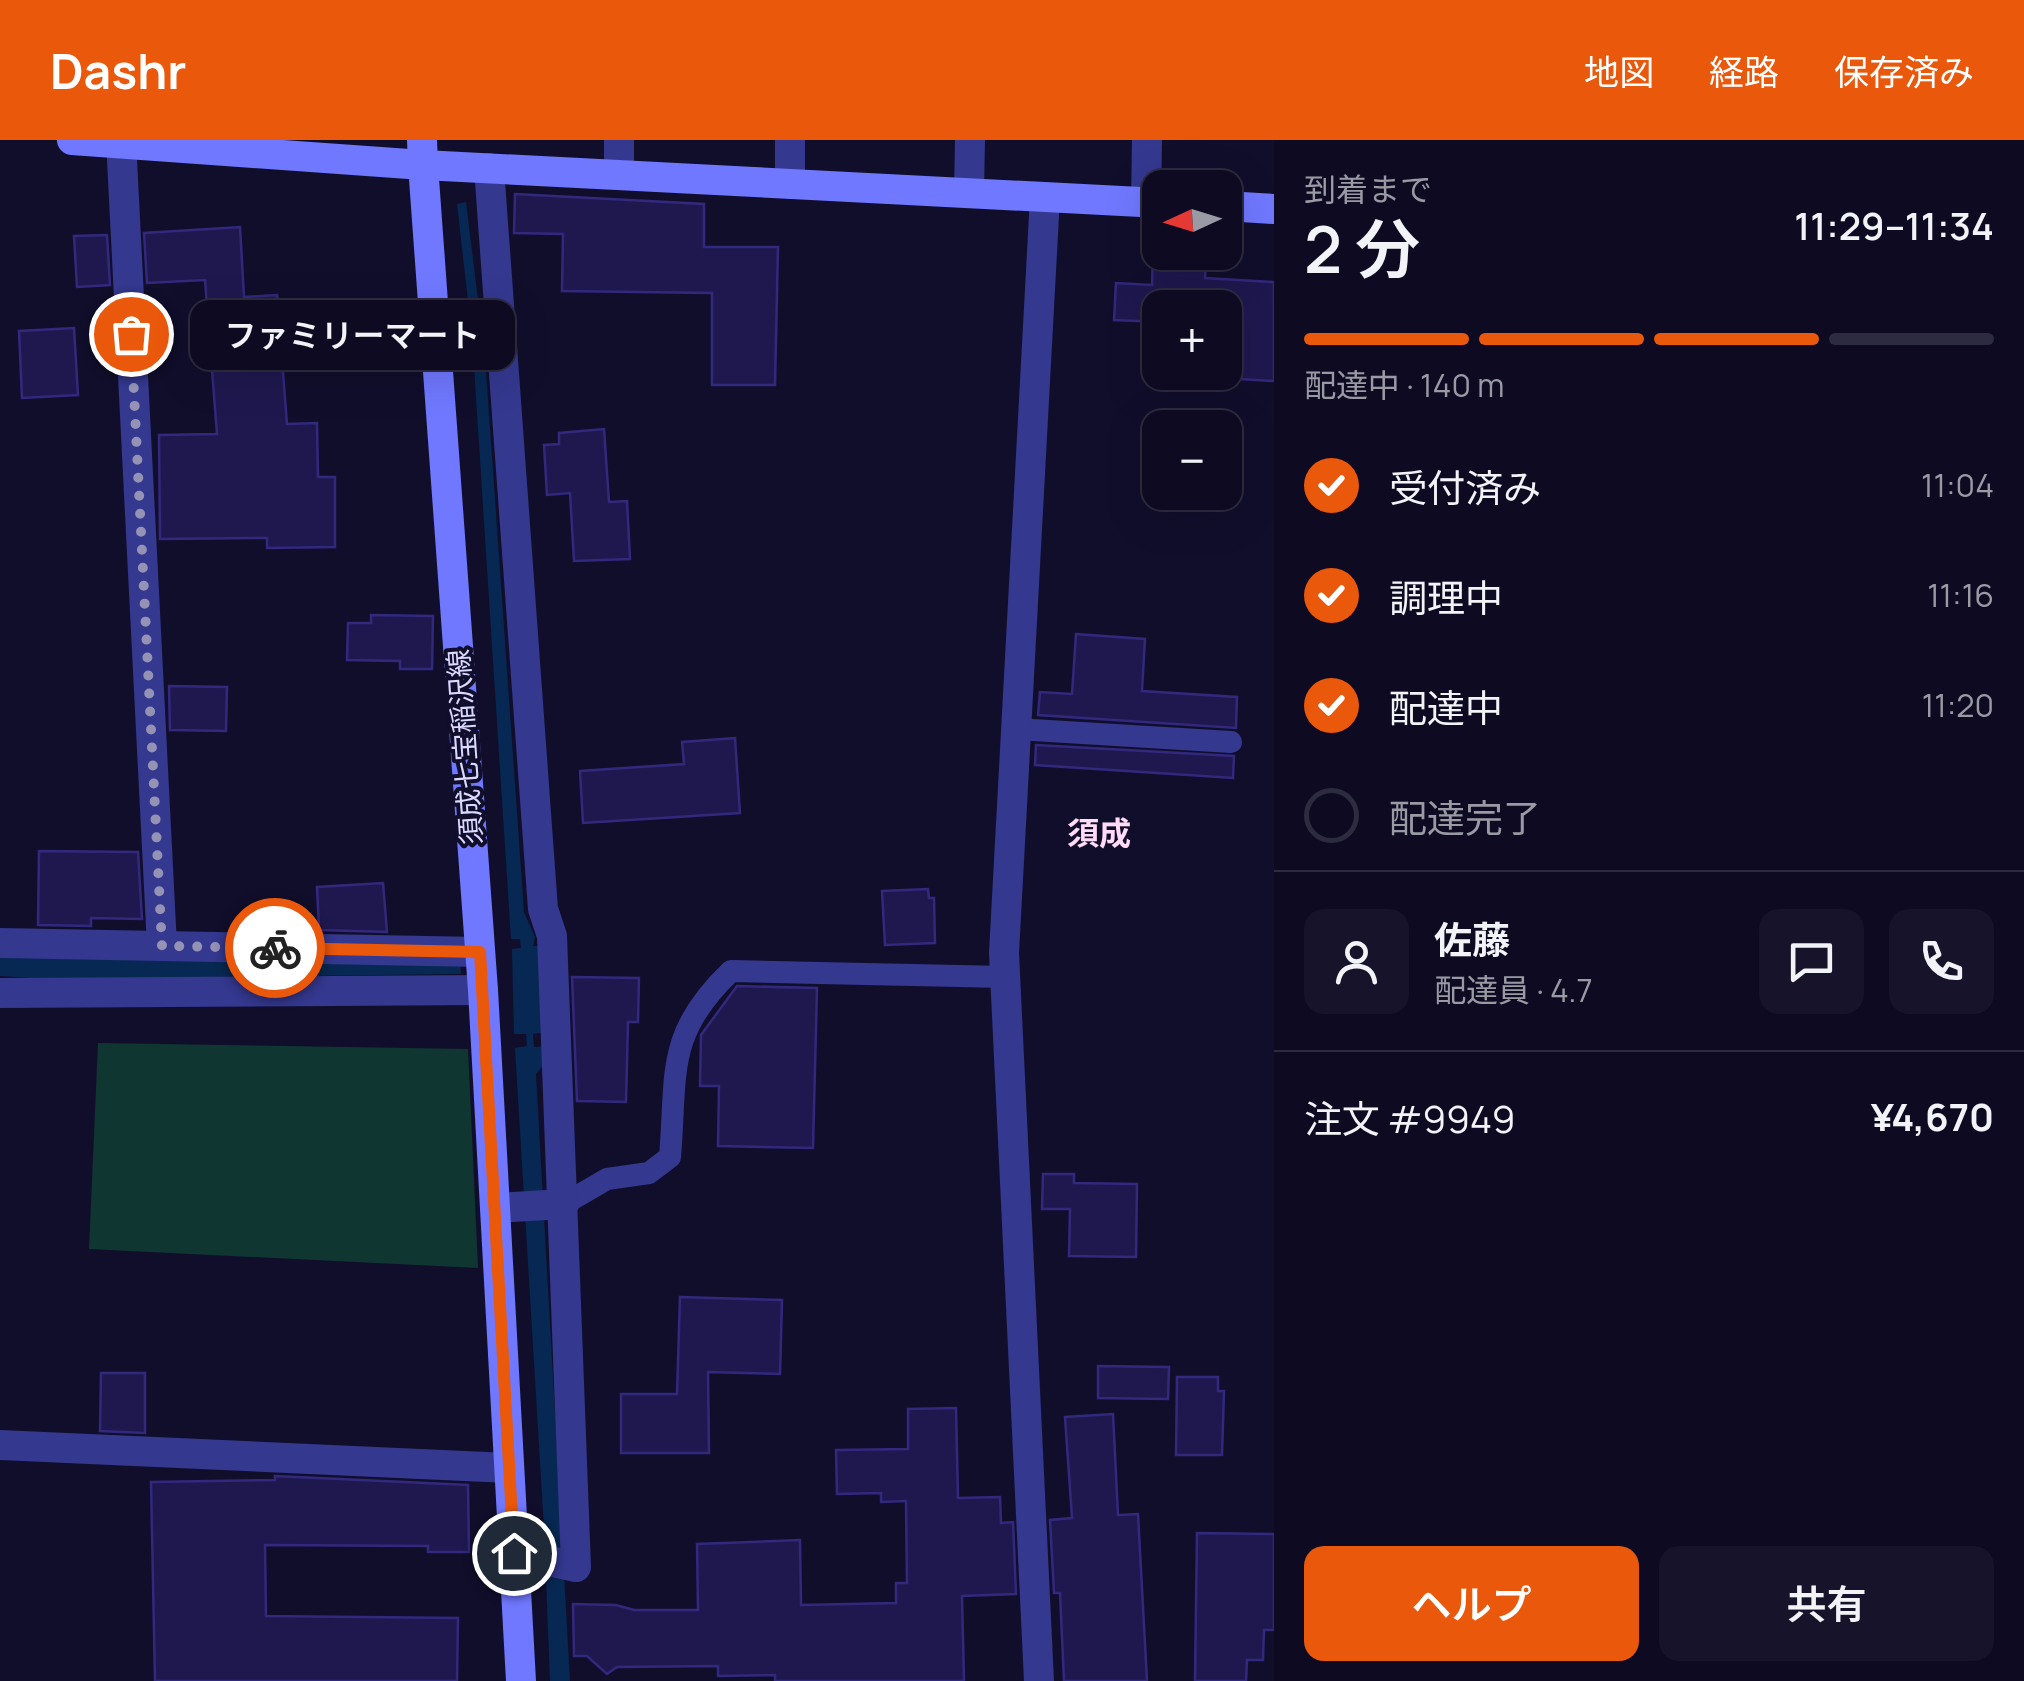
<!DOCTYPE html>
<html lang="ja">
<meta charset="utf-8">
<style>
:root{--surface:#0d0a21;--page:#16132a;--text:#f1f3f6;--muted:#9a9aa5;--line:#2d2b3f;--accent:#ea580c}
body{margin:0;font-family:Manrope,"Noto Sans JP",sans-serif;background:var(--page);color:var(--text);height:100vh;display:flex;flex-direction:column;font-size:38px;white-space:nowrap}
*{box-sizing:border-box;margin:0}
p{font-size:32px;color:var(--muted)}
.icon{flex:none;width:55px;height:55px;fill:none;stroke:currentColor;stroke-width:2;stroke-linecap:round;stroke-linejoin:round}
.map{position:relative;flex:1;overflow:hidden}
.panel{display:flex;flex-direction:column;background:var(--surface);width:750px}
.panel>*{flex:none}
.needle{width:65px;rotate:266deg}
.controls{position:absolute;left:1142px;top:30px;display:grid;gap:20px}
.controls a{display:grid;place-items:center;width:100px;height:100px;border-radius:20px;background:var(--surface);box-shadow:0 10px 40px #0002,0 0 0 2px var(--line);font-size:50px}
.pin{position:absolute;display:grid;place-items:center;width:85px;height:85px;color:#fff;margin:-42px;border:5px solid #fff;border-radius:50%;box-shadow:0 2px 10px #0007}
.courier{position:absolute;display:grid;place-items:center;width:100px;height:100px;margin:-50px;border:8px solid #ea580c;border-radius:50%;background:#fff;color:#222;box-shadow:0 2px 12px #0007}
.bubble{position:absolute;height:70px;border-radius:20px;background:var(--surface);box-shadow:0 10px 40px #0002,0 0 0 2px var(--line);font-size:32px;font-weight:600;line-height:70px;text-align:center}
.head em{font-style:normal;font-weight:600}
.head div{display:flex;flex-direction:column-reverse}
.head{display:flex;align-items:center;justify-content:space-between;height:170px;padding:0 30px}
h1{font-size:65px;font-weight:600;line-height:75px}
.bar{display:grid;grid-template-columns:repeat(4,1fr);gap:15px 10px;align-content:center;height:120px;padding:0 30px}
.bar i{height:12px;border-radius:8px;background:var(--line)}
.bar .active{background:var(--accent)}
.bar p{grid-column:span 4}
.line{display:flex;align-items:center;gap:25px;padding:0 30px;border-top:2px solid var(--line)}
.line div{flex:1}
.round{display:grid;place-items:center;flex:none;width:105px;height:105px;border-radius:20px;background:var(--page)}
ol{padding:0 30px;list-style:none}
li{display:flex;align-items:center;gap:30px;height:110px}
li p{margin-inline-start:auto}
li .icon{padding:10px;border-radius:50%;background:var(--accent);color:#fff;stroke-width:4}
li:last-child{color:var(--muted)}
li i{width:55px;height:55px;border:5px solid var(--line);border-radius:50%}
.primary-button{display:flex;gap:20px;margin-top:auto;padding:20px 30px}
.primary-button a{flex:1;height:115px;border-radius:20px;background:var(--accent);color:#fff;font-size:40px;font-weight:600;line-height:115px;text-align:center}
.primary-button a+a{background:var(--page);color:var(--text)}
header{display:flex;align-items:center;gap:60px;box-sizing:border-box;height:140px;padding:0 50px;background:var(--accent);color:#fff}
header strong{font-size:48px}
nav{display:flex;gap:55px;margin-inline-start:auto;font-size:35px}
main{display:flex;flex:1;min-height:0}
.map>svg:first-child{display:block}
.green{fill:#103632}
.water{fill:#072852}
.building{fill:#1f184f;stroke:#32287d;stroke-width:2.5}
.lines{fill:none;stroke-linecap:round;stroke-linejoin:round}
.lane{stroke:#34388f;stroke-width:22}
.street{stroke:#34388f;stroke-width:30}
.secondary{stroke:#7078ff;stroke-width:30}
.done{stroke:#9492b5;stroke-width:10;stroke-dasharray:0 18}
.route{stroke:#ea580c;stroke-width:12}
.labels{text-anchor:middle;stroke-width:8;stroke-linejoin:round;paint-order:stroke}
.street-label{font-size:28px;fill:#dad9ff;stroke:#110e2c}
.quarter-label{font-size:32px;font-weight:bold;fill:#ffdbf5;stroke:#110e2c}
</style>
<header>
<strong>Dashr</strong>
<nav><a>地図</a><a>経路</a><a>保存済み</a></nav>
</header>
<main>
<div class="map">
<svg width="1274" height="1541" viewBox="0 0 1274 1541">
<rect width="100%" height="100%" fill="#110e2c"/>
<polygon class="green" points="98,903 468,909 478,1128 89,1109"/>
<g class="water">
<polygon points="466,62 485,217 524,772 535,797 533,806 543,806 547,892 533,894 534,907 546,906 547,921 536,934 570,1541 550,1541 544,1388 515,908 527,906 526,894 514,894 512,809 521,808 520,799 511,799 472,196 457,64"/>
<polygon points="0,815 460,818 461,834 48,839 0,836"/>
</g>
<g class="building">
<polygon points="515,54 704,64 704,107 778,107 775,245 712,245 712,153 562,151 563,94 514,93"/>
<polygon points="240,87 244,157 277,155 287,284 317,283 318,337 335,337 335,407 267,408 267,398 160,399 159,295 217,294 205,140 147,143 144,93"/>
<polygon points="107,95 110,145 77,147 74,96"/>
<polygon points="1153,112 1206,114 1205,138 1274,142 1274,241 1224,238 1229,168 1160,168 1160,182 1114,180 1116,143 1152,145"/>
<polygon points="74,188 78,255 22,258 19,191"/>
<polygon points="604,289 609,362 627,361 630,419 574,421 570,353 547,355 544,305 559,304 559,293"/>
<polygon points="371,475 433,476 432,529 400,529 400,521 347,520 348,483 371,483"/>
<polygon points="1076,494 1145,499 1142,551 1237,557 1236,588 1038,575 1040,552 1072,554"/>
<polygon points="169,546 227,547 226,591 170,590"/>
<polygon points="735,598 740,673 583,683 580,631 684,624 682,602"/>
<polygon points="1036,605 1234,616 1233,638 1035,625"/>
<polygon points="39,711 138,712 142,779 91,778 91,786 38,785"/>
<polygon points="383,743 387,792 319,790 317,747"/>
<polygon points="928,749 929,758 934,758 935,803 885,805 882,751"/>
<polygon points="572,837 639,838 638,882 628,882 626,962 577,961"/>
<polygon points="737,846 817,848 813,1008 718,1006 719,946 700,946 701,895"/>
<polygon points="1043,1034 1074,1034 1074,1043 1137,1044 1136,1117 1069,1116 1070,1069 1042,1069"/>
<polygon points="680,1157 782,1160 780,1234 708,1232 709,1313 621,1313 621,1254 677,1254"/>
<polygon points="1098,1226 1169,1227 1168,1259 1098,1258"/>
<polygon points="101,1233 145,1233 145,1293 100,1291"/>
<polygon points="1177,1237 1218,1237 1218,1251 1224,1251 1222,1315 1176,1315"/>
<polygon points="956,1268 958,1358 1000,1357 1001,1383 1013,1382 1016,1454 962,1456 964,1541 775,1541 775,1535 718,1536 718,1526 617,1527 607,1534 587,1516 574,1516 573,1464 616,1465 634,1470 698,1470 697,1404 800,1400 801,1465 896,1463 896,1443 907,1443 906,1361 881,1362 881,1353 837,1354 836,1310 908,1309 908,1269"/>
<polygon points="1113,1274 1118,1375 1138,1374 1147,1541 1064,1541 1060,1453 1054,1453 1050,1380 1072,1378 1065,1277"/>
<polygon points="275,1336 468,1345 469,1412 428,1412 428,1406 265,1405 266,1476 458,1478 457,1541 155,1541 151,1342 275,1340"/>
<polygon points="1197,1393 1274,1394 1274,1490 1264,1490 1263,1520 1247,1520 1246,1541 1195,1541"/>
</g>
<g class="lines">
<g class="lane">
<polyline points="1016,589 1231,602"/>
<path d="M564,1064L607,1039L649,1033L670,1017C677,933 665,894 731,831L1005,837"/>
</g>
<g class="street">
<polyline points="121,0 162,806"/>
<polyline points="619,0 619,35"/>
<polyline points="489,28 543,769 552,796 576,1427 514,1413"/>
<polyline points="790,44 790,0"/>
<polyline points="969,53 970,0"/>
<polyline points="1146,62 1147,0"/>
<polyline points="0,803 480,812"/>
<polyline points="0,853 483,850"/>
<polyline points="495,1068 564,1064"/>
<polyline points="0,1305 509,1328"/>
<polyline points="1039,1541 1004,813 1045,57"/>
</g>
<g class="secondary">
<polyline points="72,0 423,25 483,850 521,1541"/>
<polyline points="422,0 423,25 1160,63"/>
<polyline points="1225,66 1274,69"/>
</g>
</g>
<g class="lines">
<polyline class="done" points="131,194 162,806 275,808"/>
<polyline class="route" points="275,808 480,812 514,1413"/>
</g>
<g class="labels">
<g class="street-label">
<text transform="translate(465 607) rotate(-94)" y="10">須成七宝稲沢線</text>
</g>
<g class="quarter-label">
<text x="1099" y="705">須成</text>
</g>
</g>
</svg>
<div class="controls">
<a><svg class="needle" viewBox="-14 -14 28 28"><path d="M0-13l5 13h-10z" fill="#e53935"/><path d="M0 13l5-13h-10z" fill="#9a9aa5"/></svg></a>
<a>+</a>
<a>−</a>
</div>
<div class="pin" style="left:131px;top:194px;background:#ea580c"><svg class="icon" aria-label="bag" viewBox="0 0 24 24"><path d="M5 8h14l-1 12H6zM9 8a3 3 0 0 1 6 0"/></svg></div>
<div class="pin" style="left:514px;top:1413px;background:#1f2937"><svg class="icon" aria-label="home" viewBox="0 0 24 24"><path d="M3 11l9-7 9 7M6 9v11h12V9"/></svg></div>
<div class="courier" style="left:275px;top:808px"><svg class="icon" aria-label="bike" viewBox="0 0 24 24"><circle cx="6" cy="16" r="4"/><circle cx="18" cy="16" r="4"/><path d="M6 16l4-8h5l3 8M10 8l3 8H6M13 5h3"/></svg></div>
<div class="bubble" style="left:190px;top:160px;width:325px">ファミリーマート</div>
</div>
<section class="panel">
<div class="head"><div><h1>2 分</h1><p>到着まで</p></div><em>11:29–11:34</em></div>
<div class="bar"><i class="active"></i><i class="active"></i><i class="active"></i><i></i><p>配達中 · 140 m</p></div>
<ol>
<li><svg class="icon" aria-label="check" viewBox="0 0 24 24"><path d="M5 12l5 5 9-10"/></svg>受付済み<p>11:04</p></li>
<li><svg class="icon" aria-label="check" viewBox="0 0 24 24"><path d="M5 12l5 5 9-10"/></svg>調理中<p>11:16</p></li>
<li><svg class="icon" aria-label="check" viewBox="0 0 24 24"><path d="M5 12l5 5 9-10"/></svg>配達中<p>11:20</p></li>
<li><i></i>配達完了</li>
</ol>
<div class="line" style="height:180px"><a class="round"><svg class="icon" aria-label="person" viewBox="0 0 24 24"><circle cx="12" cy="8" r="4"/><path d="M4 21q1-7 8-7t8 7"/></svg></a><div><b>佐藤</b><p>配達員 · 4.7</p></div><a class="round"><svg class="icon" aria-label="chat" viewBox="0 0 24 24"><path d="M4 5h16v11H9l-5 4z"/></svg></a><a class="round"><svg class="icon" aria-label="phone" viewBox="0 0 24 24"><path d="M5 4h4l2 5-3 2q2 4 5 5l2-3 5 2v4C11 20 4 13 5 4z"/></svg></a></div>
<div class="line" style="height:130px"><div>注文 #9949</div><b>¥4,670</b></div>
<div class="primary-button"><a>ヘルプ</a><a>共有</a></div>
</section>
</main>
